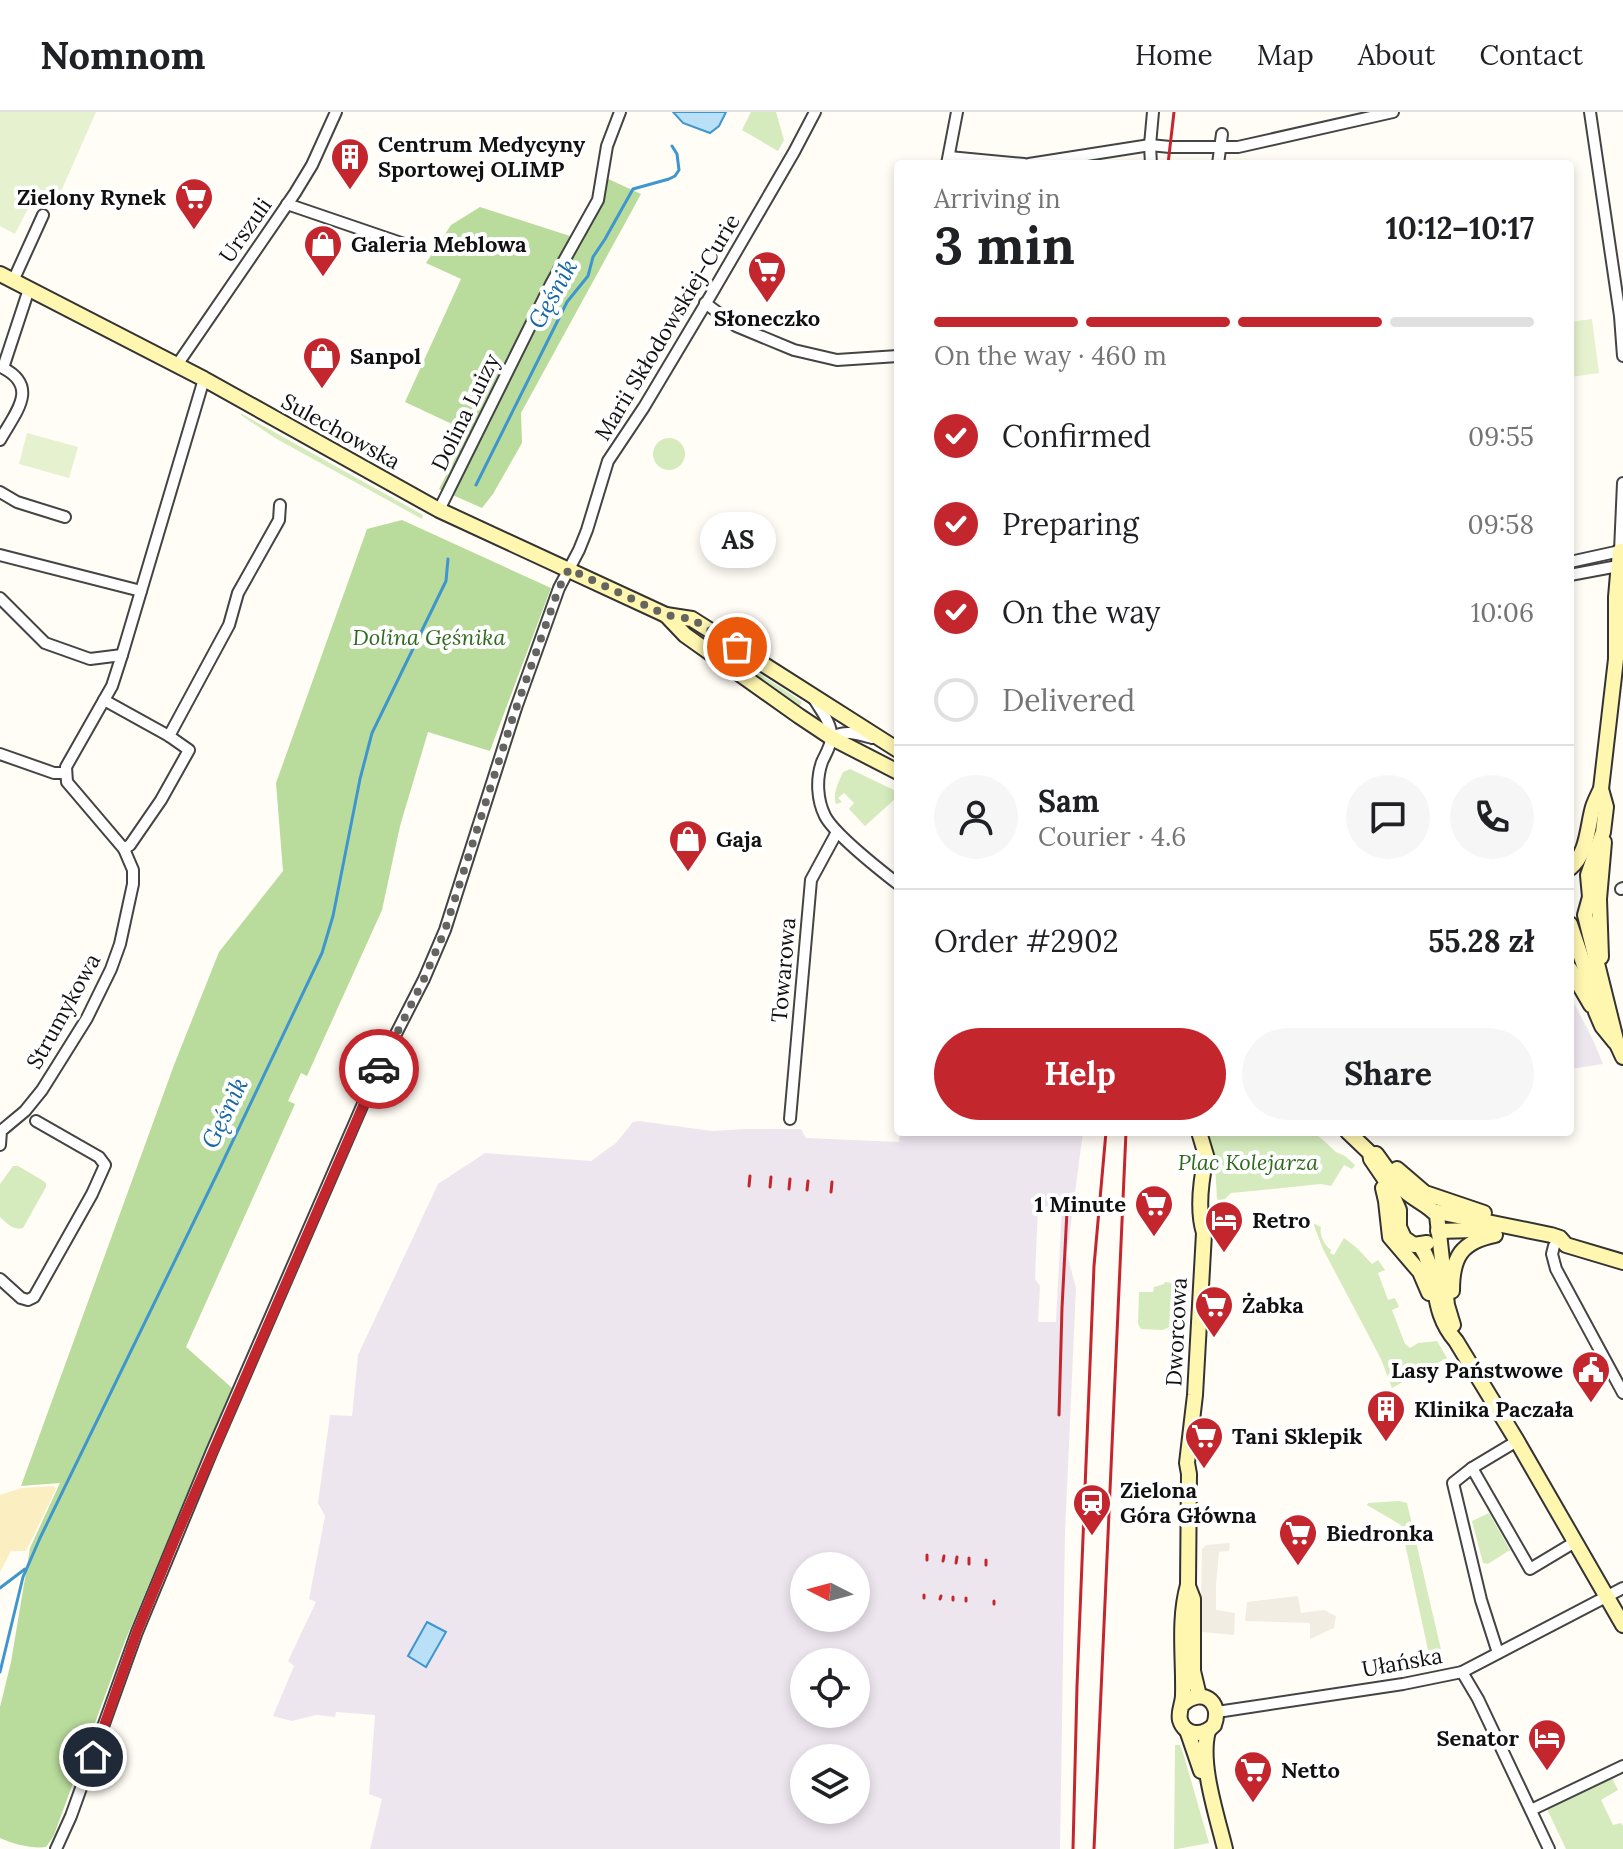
<!DOCTYPE html>
<meta charset="utf-8">
<style>
:root{--surface:#fff;--page:#f6f6f6;--text:#202124;--muted:#757577;--line:#e0e0e0;--accent:#c4262e}
body{margin:0;font-family:Lora,serif;background:var(--page);color:var(--text);height:100vh;display:flex;flex-direction:column;font-size:30px;white-space:nowrap}
*{box-sizing:border-box;margin:0}
p{font-size:26px;color:var(--muted)}
.icon{flex:none;width:44px;height:44px;fill:none;stroke:currentColor;stroke-width:2;stroke-linecap:round;stroke-linejoin:round}
.map{position:relative;flex:1;overflow:hidden}
.side{position:absolute;left:894px;top:48px;width:680px;height:976px;display:flex;flex-direction:column;background:var(--surface);border-radius:8px;box-shadow:0 4px 12px #0003}
.side>*{flex:none}
.needle{width:52px;rotate:276deg}
.controls{position:absolute;left:790px;top:1440px;display:grid;gap:16px}
.controls a{display:grid;place-items:center;width:80px;height:80px;border-radius:50%;background:var(--surface);box-shadow:0 4px 12px #0003;font-size:40px}
.pin{position:absolute;display:grid;place-items:center;width:68px;height:68px;color:#fff;margin:-34px;border:4px solid #fff;border-radius:50%;box-shadow:0 2px 8px #0007}
.courier{position:absolute;display:grid;place-items:center;width:80px;height:80px;margin:-40px;border:6px solid #c4262e;border-radius:50%;background:#fff;color:#222;box-shadow:0 2px 10px #0007}
.bubble{position:absolute;height:56px;border-radius:28px;background:var(--surface);box-shadow:0 4px 12px #0003;font-size:26px;font-weight:700;line-height:56px;text-align:center}
.overview em{font-style:normal;font-weight:700}
.overview div{display:flex;flex-direction:column-reverse}
.overview{display:flex;align-items:center;justify-content:space-between;height:136px;padding:0 40px}
h1{font-size:52px;font-weight:700;line-height:60px}
.bar{display:grid;grid-template-columns:repeat(4,1fr);gap:12px 8px;align-content:center;height:96px;padding:0 40px}
.bar i{height:10px;border-radius:6px;background:var(--line)}
.bar .on{background:var(--accent)}
.bar p{grid-column:span 4}
.line{display:flex;align-items:center;gap:20px;padding:0 40px;border-top:2px solid var(--line)}
.line div{flex:1}
.round{display:grid;place-items:center;flex:none;width:84px;height:84px;border-radius:42px;background:var(--page)}
ol{padding:0 40px;list-style:none}
li{display:flex;align-items:center;gap:24px;height:88px}
li p{margin-inline-start:auto}
li .icon{padding:8px;border-radius:50%;background:var(--accent);color:#fff;stroke-width:4}
li:last-child{color:var(--muted)}
li i{width:44px;height:44px;border:4px solid var(--line);border-radius:50%}
.primary-button{display:flex;gap:16px;margin-top:auto;padding:16px 40px}
.primary-button a{flex:1;height:92px;border-radius:48px;background:var(--accent);color:#fff;font-size:32px;font-weight:700;line-height:92px;text-align:center}
.primary-button a+a{background:var(--page);color:var(--text)}
header{display:flex;align-items:center;gap:48px;box-sizing:border-box;height:112px;padding:0 40px;background:var(--surface);border-bottom:2px solid var(--line)}
header strong{font-size:38px}
nav{display:flex;gap:44px;margin-inline-start:auto;font-size:28px}
.map>svg:first-child{display:block}
.industrial{fill:#eee6ef;fill-rule:evenodd}
.green{fill:#d5ebbd}
.forest{fill:#b9dc9c}
.sand{fill:#fbeec1}
.pitch{fill:#e6f2cf}
.plaza{fill:#f1ede2}
.water{fill:#b9e0f7;stroke:#3f96cf;stroke-width:2}
.lines{fill:none;stroke-linecap:round;stroke-linejoin:round}
.stream{stroke:#3f96cf;stroke-width:3}
.street-casing{stroke:#444;stroke-width:14}
.secondary-casing{stroke:#333;stroke-width:18}
.street{stroke:#fff;stroke-width:10}
.secondary{stroke:#fff6b0;stroke-width:14}
.rail{stroke:#c4262e;stroke-width:3}
.done{stroke:#646461;stroke-width:8;stroke-dasharray:0 14.4}
.route{stroke:#c4262e;stroke-width:10}
.labels{text-anchor:middle;stroke-width:8;stroke-linejoin:round;paint-order:stroke}
.poi-label{font-size:22px;font-weight:bold;fill:#111;stroke:#fff;text-anchor:start}
.street-label{font-size:22px;fill:#111;stroke:#fff}
.park-label{font-size:22px;font-style:italic;fill:#2f6b1f;stroke:#fff}
.water-label{font-size:24px;font-style:italic;fill:#1768a6;stroke:#fff}
</style>
<header>
<strong>Nomnom</strong>
<nav><a>Home</a><a>Map</a><a>About</a><a>Contact</a></nav>
</header>
<div class="map">
<svg width="1623" height="1737" viewBox="0 0 1623 1737">
<rect width="100%" height="100%" fill="#fffdf5"/>
<g class="industrial">
<polygon points="1570,883 1593,928 1603,952 1570,957"/>
<path d="M639,1009L712,1019L746,1017H801L806,1026L899,1030L900,1020H1083L1067,1142L1076,1176L1065,1421L1060,1737H370L382,1687L369,1682L375,1603L336,1600L335,1605L316,1603L292,1609L273,1604L294,1554L288,1549L316,1490L309,1487L325,1404L318,1391L330,1303L352,1304L358,1243L438,1072L485,1041L591,1049L616,1031L633,1010ZM1062,1093L1056,1210H1038L1040,1174L1035,1167L1038,1095ZM804,1454H856V1506H804ZM804,1550H856V1602H804ZM804,1646H856V1698H804Z"/>
</g>
<g class="green">
<polygon points="751,0 776,0 784,28 778,39 742,18"/>
<polygon points="287,292 353,329 358,329 369,344 366,345 280,297"/>
<polygon points="242,302 423,403 422,407 275,326 241,303"/>
<circle cx="669" cy="342" r="16"/>
<path d="M678,509C700,513 720,533 738,547C758,562 781,575 802,590L798,597Z"/>
<path d="M850,657L898,680L896,686L865,714L849,697L854,691L844,681L838,686L842,690L836,692C832,681 839,670 843,660Z"/>
<polygon points="1207,1020 1314,1020 1336,1040 1345,1044 1355,1053 1352,1057 1344,1053 1331,1074 1321,1072 1242,1080 1231,1081 1225,1087 1219,1088 1217,1087 1215,1052"/>
<path d="M13,1054H18L42,1068L46,1071V1075L23,1116C13,1119 7,1111 0,1105V1072Z"/>
<path d="M1313,1111L1321,1115C1319,1122 1324,1133 1331,1138L1330,1141L1334,1143L1344,1126L1357,1136L1372,1152L1378,1148L1385,1158L1378,1161L1388,1188L1395,1186L1399,1195L1392,1198L1405,1232L1410,1236L1418,1231L1437,1229L1447,1246L1392,1276L1381,1247L1323,1137Z"/>
<polygon points="1165,1170 1172,1171 1169,1215 1163,1218 1141,1217 1138,1212 1139,1180 1153,1180 1154,1175 1164,1172"/>
<polygon points="1399,1389 1407,1391 1442,1542 1434,1551 1428,1538 1401,1413 1367,1393 1368,1391"/>
<polygon points="1489,1401 1510,1438 1488,1452 1483,1451 1472,1409"/>
<polygon points="1175,1633 1180,1633 1184,1644 1209,1731 1177,1737 1174,1737"/>
<polygon points="1610,1662 1618,1678 1601,1688 1613,1713 1621,1711 1623,1714 1623,1737 1566,1737 1548,1699 1548,1695"/>
</g>
<g class="forest">
<polygon points="604,65 641,82 521,301 522,331 493,382 482,396 439,377 469,320 405,290 461,167 426,151 451,113 480,95 573,125 601,92"/>
<path d="M402,408L551,476L490,639L428,620L400,714L382,798L307,964L301,961L288,989L295,992L186,1235L232,1276L125,1529L54,1723C53,1725 47,1734 46,1735C34,1737 12,1732 0,1726V1595L11,1550L30,1436L60,1371L21,1374L174,953L219,840L283,759L276,671L367,417Z"/>
</g>
<polygon class="sand" points="54,1374 56,1377 26,1439 11,1439 0,1460 0,1383 22,1376"/>
<g class="pitch">
<polygon points="0,0 96,0 59,84 38,77 15,122 0,114"/>
<polygon points="1592,207 1599,261 1570,265 1570,210"/>
<polygon points="27,321 78,335 69,366 19,352"/>
</g>
<g class="plaza">
<polygon points="1230,1431 1229,1439 1219,1440 1216,1473 1216,1498 1235,1501 1234,1523 1203,1520 1198,1512 1197,1499 1201,1490 1202,1437 1206,1433"/>
<polygon points="1298,1484 1301,1501 1324,1498 1336,1504 1334,1516 1310,1527 1310,1511 1245,1509 1247,1490"/>
</g>
<g class="water">
<polygon points="673,0 726,0 719,14 710,21 683,11"/>
<polygon points="427,1510 446,1520 426,1555 408,1544"/>
</g>
<g class="lines">
<g class="stream">
<polyline points="476,373 567,190 588,164 593,145 605,127 633,77 669,67 675,64 679,58 677,42 672,34"/>
<polyline points="0,1476 25,1457"/>
<polyline points="0,1560 23,1465 40,1426 219,1058 322,841 333,804 360,667 372,621 446,469 448,447"/>
</g>
<defs>
<g id="street">
<polyline points="1590,0 1620,204 1623,244"/>
<polyline points="949,45 1024,52"/>
<polyline points="947,52 957,0"/>
<polyline points="1029,52 1150,33 1170,35 1238,35 1393,0"/>
<polyline points="1151,52 1150,33 1153,0"/>
<polyline points="1218,52 1222,22"/>
<polyline points="287,92 413,135"/>
<polyline points="13,169 43,103"/>
<polyline points="705,191 736,214 794,238 837,248 898,244"/>
<polyline points="177,253 295,81 312,53 336,0"/>
<path d="M0,328C15,301 40,275 3,256L29,177"/>
<polyline points="0,380 17,390 65,405"/>
<polyline points="439,398 551,172 598,88 607,34 620,0"/>
<polyline points="0,443 141,479"/>
<polyline points="1570,450 1620,439 1623,371"/>
<polyline points="1570,463 1618,454"/>
<polyline points="0,486 45,531 90,547 122,543"/>
<path d="M814,587C820,597 833,613 831,626C831,634 825,643 822,650C816,667 817,688 825,704C835,723 880,758 898,772"/>
<polyline points="104,588 66,655 67,670 124,737"/>
<polyline points="169,624 229,513 238,481 279,408 280,393"/>
<path d="M832,626C843,617 858,622 872,626"/>
<polyline points="0,642 54,661 65,661"/>
<polyline points="1621,777 1623,776"/>
<polyline points="790,1007 811,768 837,720"/>
<polyline points="0,1033 1,1019 25,999 42,978 87,906 111,857 120,832 133,772 133,758 124,737 130,733 161,688 189,638 169,624 104,588 112,574 122,543 204,267"/>
<polyline points="1554,1134 1552,1142 1556,1157 1623,1281"/>
<polyline points="0,1167 21,1186 28,1188 34,1185 92,1082 105,1053 99,1045 36,1009"/>
<polyline points="1472,1356 1530,1457 1575,1430"/>
<polyline points="1498,1541 1481,1488 1453,1371 1472,1356 1517,1329"/>
<polyline points="1462,1560 1478,1587 1549,1737"/>
<polyline points="1217,1600 1403,1572 1462,1560 1623,1476"/>
<polyline points="1531,1698 1623,1654"/>
<polyline points="56,1737 71,1704 137,1520 212,1339 379,955 424,867 445,818 516,596 559,476 579,438 587,418 608,349 644,295 712,181 794,40 815,0"/>
</g>
<g id="secondary">
<polyline points="0,162 204,267 439,398 666,503 692,507 898,638"/>
<polyline points="666,503 685,523 799,604 832,626 898,660"/>
<polyline points="1601,677 1606,695 1603,720 1588,763 1590,785 1585,803 1617,932 1623,945"/>
<path d="M1570,756C1588,741 1587,716 1593,695C1595,689 1598,683 1601,677L1616,547V485L1620,439H1623"/>
<polyline points="1570,812 1591,874 1596,900 1602,914 1615,930"/>
<polyline points="1601,845 1599,787 1604,730"/>
<polyline points="1570,857 1591,893"/>
<polyline points="1199,1020 1208,1050"/>
<polyline points="1348,1020 1370,1041 1371,1047 1386,1069 1399,1098 1399,1115 1404,1126 1414,1133 1427,1131"/>
<path d="M1376,1042C1385,1054 1394,1068 1405,1079C1415,1088 1428,1093 1437,1103L1447,1193L1453,1213"/>
<polyline points="1397,1057 1425,1081 1484,1101"/>
<polyline points="1383,1076 1386,1089 1390,1125 1420,1160 1429,1181"/>
<polyline points="1433,1099 1551,1123 1560,1126 1566,1133 1623,1150"/>
<polyline points="1438,1119 1475,1118 1494,1120"/>
<path d="M1420,1133C1441,1165 1428,1197 1456,1229L1517,1329L1623,1513"/>
<path d="M1452,1179C1452,1145 1461,1130 1495,1123"/>
<polyline points="1188,1474 1193,1487 1193,1559 1199,1584"/>
<path d="M1183,1592C1201,1575 1223,1589 1214,1613C1204,1624 1185,1625 1180,1608C1178,1599 1183,1592 1183,1583C1184,1547 1178,1508 1188,1473L1189,1362L1187,1351L1195,1283L1204,1121C1197,1098 1201,1068 1206,1045"/>
<polyline points="1187,1618 1201,1659"/>
<path d="M1208,1619C1199,1651 1217,1704 1225,1737"/>
</g>
</defs>
<use href="#street" class="street-casing"/>
<use href="#secondary" class="secondary-casing"/>
<use href="#street" class="street"/>
<use href="#secondary" class="secondary"/>
<g class="rail">
<polyline points="1168,52 1174,0"/>
<polyline points="749,1074 750,1064"/>
<polyline points="770,1075 771,1065"/>
<polyline points="789,1077 790,1067"/>
<polyline points="807,1078 808,1069"/>
<polyline points="831,1080 832,1070"/>
<polyline points="1059,1303 1062,1196 1067,1099"/>
<polyline points="927,1448 927,1443"/>
<polyline points="943,1449 944,1444"/>
<polyline points="956,1451 957,1445"/>
<polyline points="969,1452 969,1446"/>
<polyline points="986,1453 986,1448"/>
<polyline points="924,1486 924,1483"/>
<polyline points="940,1487 941,1484"/>
<polyline points="953,1488 953,1485"/>
<polyline points="966,1489 966,1486"/>
<polyline points="994,1492 994,1489"/>
<polyline points="1073,1737 1077,1574 1094,1154 1106,1020"/>
<polyline points="1094,1737 1126,1020"/>
</g>
</g>
<g class="lines">
<polyline class="done" points="379,957 424,867 445,818 513,605 559,476 569,457 666,503 692,507 737,535"/>
<polyline class="route" points="93,1645 137,1520 175,1427 379,957"/>
</g>
<defs>
<symbol id="building-pin" viewBox="-11 -11 22 30"><path d="M0 17L-7.5 6A9.5 9.5 0 1 1 7.5 6Z" fill="#c4262e" stroke="#fff"/><path d="M-4-6H4V6H1V3H-1V6H-4ZM-2.5-4.3h1.7v1.8h-1.7ZM.8-4.3h1.7v1.8H.8ZM-2.5-1h1.7V.8h-1.7ZM.8-1h1.7V.8H.8Z" fill="#fff"/></symbol>
<symbol id="supermarket-pin" viewBox="-11 -11 22 30"><path d="M0 17L-7.5 6A9.5 9.5 0 1 1 7.5 6Z" fill="#c4262e" stroke="#fff"/><path d="M-6-5.5h2.5l.6 2H6L4.5 2H-2.5L-4.4-4H-6ZM-1.5 3.2a1.3 1.3 0 1 0 .1 0ZM3 3.2a1.3 1.3 0 1 0 .1 0Z" fill="#fff"/></symbol>
<symbol id="shop-pin" viewBox="-11 -11 22 30"><path d="M0 17L-7.5 6A9.5 9.5 0 1 1 7.5 6Z" fill="#c4262e" stroke="#fff"/><path d="M-5-2.5h2.3a2.7 3.5 0 0 1 5.4 0H5L5.5 6h-11ZM-1.5-2.5h3a1.5 2.3 0 0 0-3 0Z" fill="#fff"/></symbol>
<symbol id="hotel-pin" viewBox="-11 -11 22 30"><path d="M0 17L-7.5 6A9.5 9.5 0 1 1 7.5 6Z" fill="#c4262e" stroke="#fff"/><path d="M-6-4.5h1.5V1H6V5H4.5V3h-9V5H-6ZM-4 0a1.8 1.8 0 1 1 3.6 0ZM.5 0V-2.5h3Q6-2.5 6 0Z" fill="#fff"/></symbol>
<symbol id="civic-pin" viewBox="-11 -11 22 30"><path d="M0 17L-7.5 6A9.5 9.5 0 1 1 7.5 6Z" fill="#c4262e" stroke="#fff"/><path d="M-.6-6.5H3V-4.5H.6V-3L4-1V1h2V6H-6V1h2V-1L-.6-3ZM-1.2 2.5V6h2.4V2.5Z" fill="#fff"/></symbol>
<symbol id="station-pin" viewBox="-11 -11 22 30"><path d="M0 17L-7.5 6A9.5 9.5 0 1 1 7.5 6Z" fill="#c4262e" stroke="#fff"/><path d="M-3-6H3Q5-6 5-4V2Q5 4 3 4L4.5 6H3L1.5 4h-3L-3 6H-4.5L-3 4Q-5 4-5 2V-4Q-5-6-3-6ZM-3.5-4v3h7v-3ZM-3.5 1v1.5H-2V1ZM2 1v1.5H3.5V1Z" fill="#fff"/></symbol>
</defs>
<g fill-rule="evenodd">
<use href="#building-pin" x="328" y="23" width="44" height="60"/>
<use href="#supermarket-pin" x="172" y="63" width="44" height="60"/>
<use href="#shop-pin" x="301" y="110" width="44" height="60"/>
<use href="#supermarket-pin" x="745" y="136" width="44" height="60"/>
<use href="#shop-pin" x="300" y="222" width="44" height="60"/>
<use href="#shop-pin" x="666" y="705" width="44" height="60"/>
<use href="#supermarket-pin" x="1132" y="1070" width="44" height="60"/>
<use href="#hotel-pin" x="1202" y="1086" width="44" height="60"/>
<use href="#supermarket-pin" x="1192" y="1171" width="44" height="60"/>
<use href="#civic-pin" x="1569" y="1236" width="44" height="60"/>
<use href="#building-pin" x="1364" y="1275" width="44" height="60"/>
<use href="#supermarket-pin" x="1182" y="1302" width="44" height="60"/>
<use href="#station-pin" x="1070" y="1369" width="44" height="60"/>
<use href="#supermarket-pin" x="1276" y="1399" width="44" height="60"/>
<use href="#hotel-pin" x="1525" y="1604" width="44" height="60"/>
<use href="#supermarket-pin" x="1231" y="1636" width="44" height="60"/>
</g>
<g class="labels">
<g class="poi-label">
<text x="378" y="40">Centrum Medycyny<tspan x="378" dy="25">Sportowej OLIMP</tspan></text>
<text x="166" y="93" text-anchor="end">Zielony Rynek</text>
<text x="351" y="140">Galeria Meblowa</text>
<text x="767" y="214" text-anchor="middle">Słoneczko</text>
<text x="350" y="252">Sanpol</text>
<text x="716" y="735">Gaja</text>
<text x="1126" y="1100" text-anchor="end">1 Minute</text>
<text x="1252" y="1116">Retro</text>
<text x="1242" y="1201">Żabka</text>
<text x="1563" y="1266" text-anchor="end">Lasy Państwowe</text>
<text x="1414" y="1305">Klinika Paczała</text>
<text x="1232" y="1332">Tani Sklepik</text>
<text x="1120" y="1386">Zielona<tspan x="1120" dy="25">Góra Główna</tspan></text>
<text x="1326" y="1429">Biedronka</text>
<text x="1519" y="1634" text-anchor="end">Senator</text>
<text x="1281" y="1666">Netto</text>
</g>
<g class="street-label">
<text transform="translate(245 118) rotate(-55)" y="8">Urszuli</text>
<text transform="translate(667 215) rotate(-59)" y="8">Marii Skłodowskiej-Curie</text>
<text transform="translate(465 300) rotate(-64)" y="8">Dolina Luizy</text>
<text transform="translate(341 319) rotate(29)" y="8">Sulechowska</text>
<text transform="translate(783 858) rotate(-85)" y="8">Towarowa</text>
<text transform="translate(63 899) rotate(-61)" y="8">Strumykowa</text>
<text transform="translate(1176 1220) rotate(-87)" y="8">Dworcowa</text>
<text transform="translate(1402 1550) rotate(-10)" y="8">Ułańska</text>
</g>
<g class="park-label">
<text x="429" y="533">Dolina Gęśnika</text>
<text x="1248" y="1058">Plac Kolejarza</text>
</g>
<g class="water-label">
<text transform="translate(553 182) rotate(-61)" y="8">Gęśnik</text>
<text transform="translate(225 1001) rotate(-64)" y="8">Gęśnik</text>
</g>
</g>
</svg>
<div class="controls">
<a><svg class="needle" viewBox="-14 -14 28 28"><path d="M0-13l5 13h-10z" fill="#e53935"/><path d="M0 13l5-13h-10z" fill="#757577"/></svg></a>
<a><svg class="icon" aria-label="locate" viewBox="0 0 24 24"><circle cx="12" cy="12" r="6"/><path d="M12 2v4M12 18v4M2 12h4M18 12h4"/></svg></a>
<a><svg class="icon" aria-label="layers" viewBox="0 0 24 24"><path d="M12 4l9 5-9 5-9-5zM3 14l9 5 9-5"/></svg></a>
</div>
<div class="pin" style="left:737px;top:535px;background:#ea580c"><svg class="icon" aria-label="bag" viewBox="0 0 24 24"><path d="M5 8h14l-1 12H6zM9 8a3 3 0 0 1 6 0"/></svg></div>
<div class="pin" style="left:93px;top:1645px;background:#1f2937"><svg class="icon" aria-label="home" viewBox="0 0 24 24"><path d="M3 11l9-7 9 7M6 9v11h12V9"/></svg></div>
<div class="courier" style="left:379px;top:957px"><svg class="icon" aria-label="car" viewBox="0 0 24 24"><path d="M5 17H2v-5l4-1 3-4h7l3 4 3 1v5h-3M9 17h6M6 11h13"/><circle cx="7" cy="17" r="2"/><circle cx="17" cy="17" r="2"/></svg></div>
<div class="bubble" style="left:700px;top:400px;width:76px">AS</div>
<section class="side">
<div class="overview"><div><h1>3 min</h1><p>Arriving in</p></div><em>10:12–10:17</em></div>
<div class="bar"><i class="on"></i><i class="on"></i><i class="on"></i><i></i><p>On the way · 460 m</p></div>
<ol>
<li><svg class="icon" aria-label="check" viewBox="0 0 24 24"><path d="M5 12l5 5 9-10"/></svg>Confirmed<p>09:55</p></li>
<li><svg class="icon" aria-label="check" viewBox="0 0 24 24"><path d="M5 12l5 5 9-10"/></svg>Preparing<p>09:58</p></li>
<li><svg class="icon" aria-label="check" viewBox="0 0 24 24"><path d="M5 12l5 5 9-10"/></svg>On the way<p>10:06</p></li>
<li><i></i>Delivered</li>
</ol>
<div class="line" style="height:144px"><a class="round"><svg class="icon" aria-label="person" viewBox="0 0 24 24"><circle cx="12" cy="8" r="4"/><path d="M4 21q1-7 8-7t8 7"/></svg></a><div><b>Sam</b><p>Courier · 4.6</p></div><a class="round"><svg class="icon" aria-label="chat" viewBox="0 0 24 24"><path d="M4 5h16v11H9l-5 4z"/></svg></a><a class="round"><svg class="icon" aria-label="phone" viewBox="0 0 24 24"><path d="M5 4h4l2 5-3 2q2 4 5 5l2-3 5 2v4C11 20 4 13 5 4z"/></svg></a></div>
<div class="line" style="height:104px"><div>Order #2902</div><b>55.28 zł</b></div>
<div class="primary-button"><a>Help</a><a>Share</a></div>
</section>
</div>
